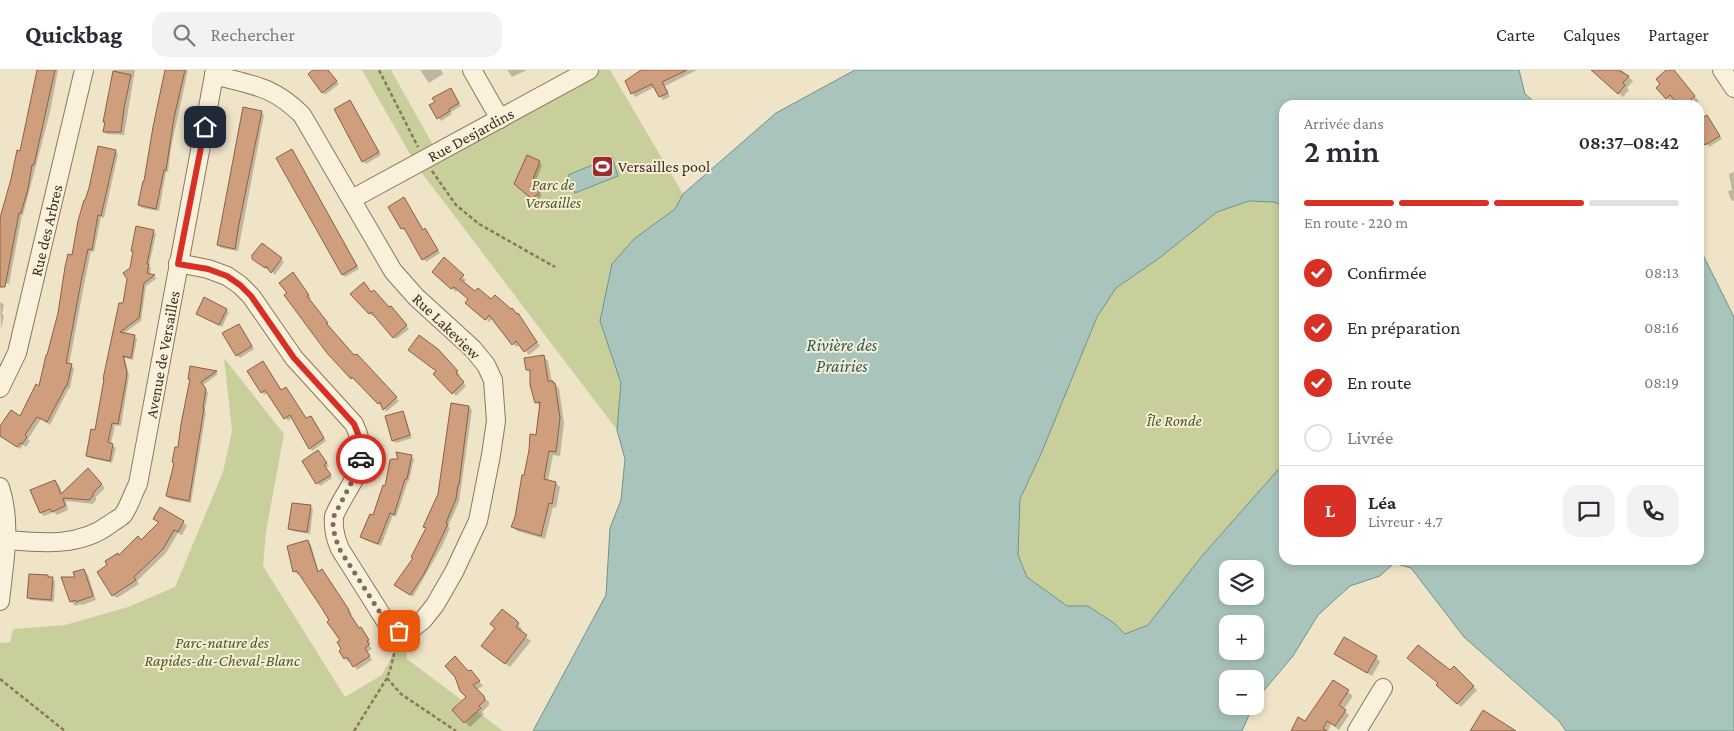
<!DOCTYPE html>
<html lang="fr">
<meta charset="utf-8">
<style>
:root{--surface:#fff;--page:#f2f2f3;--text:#2b2b33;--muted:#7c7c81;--line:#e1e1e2;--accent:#d93025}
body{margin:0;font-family:"Crimson Pro",serif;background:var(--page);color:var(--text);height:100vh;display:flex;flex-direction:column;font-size:19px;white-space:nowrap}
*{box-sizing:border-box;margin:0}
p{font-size:16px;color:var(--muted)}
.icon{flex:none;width:28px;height:28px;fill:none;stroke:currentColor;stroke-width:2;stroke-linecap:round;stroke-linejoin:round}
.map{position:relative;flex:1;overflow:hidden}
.details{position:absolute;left:1279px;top:30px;width:425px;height:465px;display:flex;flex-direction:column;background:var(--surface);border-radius:15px;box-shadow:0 2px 8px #0003}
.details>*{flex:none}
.controls{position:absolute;left:1219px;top:490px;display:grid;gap:10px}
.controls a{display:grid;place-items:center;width:45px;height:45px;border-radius:10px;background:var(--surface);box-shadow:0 2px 8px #0003;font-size:25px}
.pin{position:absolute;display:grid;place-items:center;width:42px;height:42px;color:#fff;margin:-21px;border-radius:10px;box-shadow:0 2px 8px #0006}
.courier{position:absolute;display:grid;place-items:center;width:50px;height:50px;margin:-25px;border:4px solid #d93025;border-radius:50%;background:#fff;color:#222;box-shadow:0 1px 6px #0007}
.head em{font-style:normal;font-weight:600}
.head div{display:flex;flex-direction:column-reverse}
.head{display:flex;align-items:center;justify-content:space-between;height:85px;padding:0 25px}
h1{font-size:32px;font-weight:600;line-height:38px}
.bar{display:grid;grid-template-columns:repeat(4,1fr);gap:8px 5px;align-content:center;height:60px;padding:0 25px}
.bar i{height:6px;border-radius:4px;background:var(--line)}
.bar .current{background:var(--accent)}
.bar p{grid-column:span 4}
.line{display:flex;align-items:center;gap:12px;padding:0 25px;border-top:1px solid var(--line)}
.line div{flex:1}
.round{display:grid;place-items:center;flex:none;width:52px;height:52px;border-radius:15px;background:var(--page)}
ol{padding:0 25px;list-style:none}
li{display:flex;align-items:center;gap:15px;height:55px}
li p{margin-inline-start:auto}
li .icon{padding:5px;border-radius:50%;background:var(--accent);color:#fff;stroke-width:4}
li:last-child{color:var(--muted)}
li i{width:28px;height:28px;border:2px solid var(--line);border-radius:50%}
header{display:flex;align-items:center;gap:30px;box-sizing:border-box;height:70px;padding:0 25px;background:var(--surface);border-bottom:1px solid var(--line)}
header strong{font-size:24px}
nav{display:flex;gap:28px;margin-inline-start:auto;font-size:18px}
.search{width:350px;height:45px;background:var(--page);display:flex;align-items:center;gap:12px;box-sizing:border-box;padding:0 18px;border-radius:15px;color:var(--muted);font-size:19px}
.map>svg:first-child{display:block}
.green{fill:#c9cf9b}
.water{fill:#a9c4bc;stroke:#6f938a;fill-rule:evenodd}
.shadow{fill:#0003}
.building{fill:#cf9f7d;stroke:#8d5f41}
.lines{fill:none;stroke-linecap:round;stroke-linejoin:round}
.minor-casing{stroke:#8d765c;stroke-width:20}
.path{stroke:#8d765c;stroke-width:2.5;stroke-dasharray:4 2.5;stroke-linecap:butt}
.minor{stroke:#faf1dc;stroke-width:18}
.done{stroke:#7c6e5b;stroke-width:5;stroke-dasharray:0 9}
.route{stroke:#d93025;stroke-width:6}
.labels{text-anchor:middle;stroke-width:4;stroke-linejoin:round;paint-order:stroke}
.street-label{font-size:16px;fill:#3d2e20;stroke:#f7eed8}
.poi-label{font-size:16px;fill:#3d2e20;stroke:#f7eed8;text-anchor:start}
.park-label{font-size:16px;font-style:italic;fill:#4d5a26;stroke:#f7eed8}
.water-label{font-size:18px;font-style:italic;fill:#2f5d5a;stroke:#f7eed8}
</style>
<header>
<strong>Quickbag</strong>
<div class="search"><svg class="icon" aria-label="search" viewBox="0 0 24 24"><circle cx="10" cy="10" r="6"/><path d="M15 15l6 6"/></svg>Rechercher</div>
<nav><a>Carte</a><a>Calques</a><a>Partager</a></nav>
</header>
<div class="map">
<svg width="1734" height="661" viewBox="0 0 1734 661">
<rect width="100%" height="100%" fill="#f0e4c8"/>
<g class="green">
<polygon points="362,0 391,0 437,82 589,0 610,0 683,124 675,139 634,169 600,251 621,313 617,360 418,98"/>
<polygon points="1249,131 1273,132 1284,135 1284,393 1202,486 1148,555 1125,564 1114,553 1089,536 1067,536 1027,507 1018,485 1020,429 1041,384 1097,247 1116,218 1158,189 1217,142"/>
<polygon points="224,288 284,364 266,462 263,496 345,627 382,605 405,561 407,589 503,661 0,661 0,573 10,572 13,559 65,555 128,537 175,517 223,402 232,361"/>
</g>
<g class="water">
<path d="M855,0H1519L1525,24L1538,35H1284V135L1273,132L1249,131L1217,142L1158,189L1116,218L1097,247L1041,384L1020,429L1018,485L1027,507L1067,536H1088L1114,553L1125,564L1148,555L1202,486L1284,393V490H1699V177L1734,247V661H1566L1559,651L1464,567L1411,498L1394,493L1380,506L1350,516L1318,545L1293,586L1255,631V609H1228V636H1253L1242,661H533L606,525L610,458L621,430L625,389L617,360L621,313L600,251L612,194L634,169L675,139L683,124L776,43ZM1228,499H1255V526H1228ZM1228,554H1255V581H1228Z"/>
<polygon points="612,87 618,106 575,123 568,105"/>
</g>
<g class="shadow">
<polygon points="38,0 58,0 50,42 23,145 22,145 9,214 0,212 0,149 21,82"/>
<polygon points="114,0 135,0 124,65 107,64 104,62 106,53 104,51"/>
<polygon points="166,0 188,0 171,78 168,102 166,102 159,141 142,138 139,135 145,112"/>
<polygon points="315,0 327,0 339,14 325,25 323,22"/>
<polygon points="420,0 441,0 443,4 429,13"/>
<polygon points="507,0 527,0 512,7"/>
<polygon points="644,0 697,0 665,16 670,27 663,30 655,17 635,27 632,23"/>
<polygon points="1592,0 1622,0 1633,11 1627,18 1629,20 1623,27"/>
<polygon points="1668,0 1672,0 1699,31 1694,35 1681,35 1675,29 1671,32 1667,28 1662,14"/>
<polygon points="453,22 461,36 451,42 452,44 441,51 431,36"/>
<polygon points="350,31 381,85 366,94 363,91"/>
<polygon points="261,42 264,45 238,181 221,178 218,175"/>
<polygon points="1707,46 1722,69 1709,77 1699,62 1699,51"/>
<polygon points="292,80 359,199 345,207 342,204"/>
<polygon points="115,81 118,84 104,148 101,147 94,182 91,181 84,215 69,295 74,298 70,319 69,318 50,355 41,349 28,369 30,371 26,377 23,375 20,379 0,365 0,359 20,348 40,318 73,187"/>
<polygon points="539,92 542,95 535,113 542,126 535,131 516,113"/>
<polygon points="1734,102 1734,131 1733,131 1730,128 1728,121 1732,120 1729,104"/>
<polygon points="404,129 424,161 425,160 428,163 440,183 426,192 406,160 405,161 402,158"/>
<polygon points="153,161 156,164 149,196 151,198 150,205 157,208 146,216 141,251 123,264 134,266 137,269 133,290 125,288 129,306 121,356 115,355 111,374 116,378 112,393 90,388 88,386 96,361 124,235 134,183 132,180"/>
<polygon points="262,174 284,192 275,205 269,198 268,200 257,192"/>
<polygon points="444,189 466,210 463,213 475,223 517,245 518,244 540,276 529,285 520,274 516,277 513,274 493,248 489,252 470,236 469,229 458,219 456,222 434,202"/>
<polygon points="295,207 311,228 309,230 329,256 328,257 355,287 356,285 399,331 386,342 383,335 381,336 356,309 354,310 320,272 288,223"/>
<polygon points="372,223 389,239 393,240 409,259 396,269 374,244 372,246 352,224"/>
<polygon points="0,232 4,235 2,244 4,246 1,259"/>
<polygon points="226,240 229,242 222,257 197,243"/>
<polygon points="241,258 254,279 240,288 237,285"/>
<polygon points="440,284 460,305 458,307 466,316 456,326 435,304 437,302"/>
<polygon points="544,287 548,291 552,312 559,318 564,353 560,386 553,385 548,411 556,413 560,417 556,438 553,437 545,469 517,461 512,456 537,366 540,337 536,332 531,303 527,299"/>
<polygon points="263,293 282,321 306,350 311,347 314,350 326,371 312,381 292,348 288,351 268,323 264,325 262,322"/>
<polygon points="191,297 216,302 218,304 203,315 208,323 205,340 206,342 191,433 170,429 167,426 179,379 191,310"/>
<polygon points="469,337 472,340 459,432 448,456 450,458 442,476 413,527 398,517 427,459 425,457 439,425"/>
<polygon points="402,343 405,345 412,368 396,373 393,370"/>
<polygon points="321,385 329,396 326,398 332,408 320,416 304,391"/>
<polygon points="411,387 414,389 409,411 408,411 396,447 393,445 381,476 365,470 362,467 400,391"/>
<polygon points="88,400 105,418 96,427 96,430 93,434 66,431 68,440 57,445 54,442 44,446 41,443 55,411 59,415 63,425"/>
<polygon points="310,437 313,439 310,464 292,461 289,458"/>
<polygon points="155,449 183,452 187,456 182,465 178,463 166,483 137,511 139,514 117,528 113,525 120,486 141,471 160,453"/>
<polygon points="308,471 311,475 319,503 325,504 352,544 350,545 359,559 361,558 364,562 371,574 369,575 372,579 367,582 372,590 357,600 350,590 348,592 345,588 341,570 331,551 300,504 298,505 294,501"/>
<polygon points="84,500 88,505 96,530 82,535 80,534 75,536 71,531 76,508"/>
<polygon points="48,506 55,511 54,532 31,530 28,528"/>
<polygon points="518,554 522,559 520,562 531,571 510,597 487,580"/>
<polygon points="1336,583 1376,587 1380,592 1372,606 1341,588"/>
<polygon points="1454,598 1477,620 1461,637 1438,615"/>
<polygon points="468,602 475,606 483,616 476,620 489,632 489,635 482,642 484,644 470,657 454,640 468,627"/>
<polygon points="1334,611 1353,626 1343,640 1349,645 1339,660 1331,654 1328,661 1293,661 1306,652"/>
</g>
<g class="building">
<polygon points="37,0 55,0 34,95 32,95 28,119 21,143 19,143 5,217 0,217 0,148 11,109 17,80 20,81"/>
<polygon points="165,0 185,0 174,48 166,100 164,100 156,139 138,135 143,111 144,111 153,57"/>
<polygon points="313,0 328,0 337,11 322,23 308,4"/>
<polygon points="641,0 687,0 662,12 668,23 659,27 652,14 631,24 625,11"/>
<polygon points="1591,0 1618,0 1629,6 1623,13 1625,15 1618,24"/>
<polygon points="1666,0 1674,0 1695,26 1685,35 1679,35 1670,25 1666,29 1656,18 1660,14 1656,9"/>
<polygon points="113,1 131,5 124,38 121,62 103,62 105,52 103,52"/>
<polygon points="451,18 459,33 449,39 450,41 437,49 429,35 435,32 432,28"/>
<polygon points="350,30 379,82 362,92 334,39"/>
<polygon points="243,37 262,41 239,154 235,179 217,175"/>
<polygon points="1707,45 1720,66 1705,75 1699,65 1699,50"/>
<polygon points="98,76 116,80 101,146 98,145 92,180 88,179 81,212 66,293 72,294 67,316 66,316 47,352 37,347 25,365 27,367 22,374 20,373 17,377 0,366 0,356 11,340 20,346 36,314 39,316 46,285 47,285 58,243 65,197 68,184 72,185 78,151 84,130 85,130 89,118"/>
<polygon points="292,79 357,196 342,205 276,88"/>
<polygon points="527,85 540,91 533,109 540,122 532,129 514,114"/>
<polygon points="404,127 423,160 425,158 438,180 422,190 404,158 401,159 388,137"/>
<polygon points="136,156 154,160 147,194 149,194 147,203 155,205 144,213 139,248 120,262 135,265 131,288 123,286 127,302 126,311 118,354 112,353 108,372 113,374 110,391 86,386 91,359 95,360 104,309 103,309 119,233 123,233 127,209 123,203 130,198 133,181 131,181"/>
<polygon points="262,173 282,188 271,203 266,196 265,198 252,189 252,185"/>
<polygon points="444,187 464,205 460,209 475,221 478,218 491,229 495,225 511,239 512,238 517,244 518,243 537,272 524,282 516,271 512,275 489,245 485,250 465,233 468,229 454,217 451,219 432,202"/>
<polygon points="293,202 309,225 307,226 328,253 326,253 354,285 357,284 397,327 383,340 380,332 378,334 352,307 351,309 327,283 284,225 287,223 279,213"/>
<polygon points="364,212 371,222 374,220 389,237 391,236 407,255 393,268 371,242 369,244 350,224"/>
<polygon points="204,227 227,239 219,255 196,244"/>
<polygon points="239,254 252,276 236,286 222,263"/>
<polygon points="419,265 438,279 458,301 456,303 464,312 452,324 433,304 436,301 408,280"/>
<polygon points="544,285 548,311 553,311 553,313 555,313 560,348 556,382 549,381 544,409 556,412 552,434 549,433 541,466 511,457 515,447 522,405 524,405 529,380 530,364 536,365 540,332 535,333 530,315 530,300 526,300 524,288"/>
<polygon points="263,291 281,320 286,317 306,348 311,346 324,368 309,379 290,345 284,349 265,320 261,323 247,301"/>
<polygon points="190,296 217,301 201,312 206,319 203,338 204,338 189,431 166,426 174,393 172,392 175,377 178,377 181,354 190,309 188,309"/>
<polygon points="451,333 469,336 459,415 458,415 456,429 446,453 448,454 439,473 424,504 410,525 394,515 413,488 411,487 426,458 423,457 438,424"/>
<polygon points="403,341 410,365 392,371 385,346"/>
<polygon points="318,380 327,393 324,395 331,405 316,414 302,391"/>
<polygon points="396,382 412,385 407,409 405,409 394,445 390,443 378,474 360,467 370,444 373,445 383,415 385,416 390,390 392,389 398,389"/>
<polygon points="88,398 102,414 93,423 93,426 89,430 63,428 65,436 52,442 50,439 40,443 30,420 55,410 61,424"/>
<polygon points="292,433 311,435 307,462 288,459"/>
<polygon points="160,437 184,451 178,462 174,460 163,479 134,507 136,510 112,526 97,502 107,495 105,491 118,483 119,485 138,466 141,470 159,452 153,449"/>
<polygon points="308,470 318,502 322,499 349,540 348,541 359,558 361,557 369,570 367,571 369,575 365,578 370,586 353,597 347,587 344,589 339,581 341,579 337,572 340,570 327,552 329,550 323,540 297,501 293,502 287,476"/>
<polygon points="84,499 93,526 76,532 75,530 70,532 61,507 75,507 73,502"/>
<polygon points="29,504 48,505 48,507 53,507 51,530 27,528"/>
<polygon points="502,539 516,550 519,553 516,557 527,565 505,594 481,576 495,558 490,554"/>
<polygon points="1344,567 1377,586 1367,603 1334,584"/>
<polygon points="1418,575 1450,600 1454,596 1474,616 1457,634 1436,615 1438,613 1407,588"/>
<polygon points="455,586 468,601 471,600 480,611 473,615 484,626 485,630 479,636 481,638 464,653 452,640 466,627 460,621 455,607 445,596"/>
<polygon points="1333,610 1349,620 1339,635 1346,640 1335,656 1327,651 1323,659 1327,661 1291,661 1298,647 1305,651"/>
<polygon points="1483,640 1516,661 1470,661"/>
</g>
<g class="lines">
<defs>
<g id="minor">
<polyline points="472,0 500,49"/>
<polyline points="1722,0 1734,18"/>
<path id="s1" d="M352,129L589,0"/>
<path d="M178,193L208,199L227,206L240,215L251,226L294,288L354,354C374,397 350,409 334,446C333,458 335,468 340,479L388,555L399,561L413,558L423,550L435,535L454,502L478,451L491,385L496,351L493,310L486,295L473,279L416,227L393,201L302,45C273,16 252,15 214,5"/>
<path id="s2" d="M0,318L17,283L84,0"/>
<path d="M0,417C12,453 4,493 0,531"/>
<path id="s3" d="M7,470C42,473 80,477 110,454C114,451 120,448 123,445C129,437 133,423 138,414L215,0"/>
<polyline points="1357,661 1383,618"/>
</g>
</defs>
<use href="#minor" class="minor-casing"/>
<g class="path">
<polyline points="379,0 418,77"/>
<polyline points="432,101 456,135 479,154 555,197"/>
<polyline points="387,608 401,624 456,661"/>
<polyline points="0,609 65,661"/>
<polyline points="354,661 387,608 391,597 396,575"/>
</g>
<use href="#minor" class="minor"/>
</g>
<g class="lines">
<polyline class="done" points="361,389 360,396 334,446 333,455 335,467 340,480 388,555 399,561"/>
<path class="route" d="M205,57L178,194L208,199L227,206L240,215L251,226L294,288L354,354C359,365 363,376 361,389"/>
</g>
<defs>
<symbol id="stadium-square" viewBox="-11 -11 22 22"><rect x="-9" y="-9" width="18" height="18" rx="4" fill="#9e2a2b" stroke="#f7eed8"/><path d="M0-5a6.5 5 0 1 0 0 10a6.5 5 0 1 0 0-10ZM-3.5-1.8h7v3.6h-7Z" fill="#fff"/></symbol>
</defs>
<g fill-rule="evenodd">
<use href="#stadium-square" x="590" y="84" width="25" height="25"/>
</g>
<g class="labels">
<g class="street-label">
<text dy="6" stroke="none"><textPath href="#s1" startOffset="135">Rue Desjardins</textPath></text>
<text dy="6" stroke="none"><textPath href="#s2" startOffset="165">Rue des Arbres</textPath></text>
<text transform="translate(447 256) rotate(44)" y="6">Rue Lakeview</text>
<text dy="6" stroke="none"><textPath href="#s3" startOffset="289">Avenue de Versailles</textPath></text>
</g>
<g class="poi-label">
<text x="618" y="102">Versailles pool</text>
</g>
<g class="park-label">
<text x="553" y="120">Parc de<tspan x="553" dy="18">Versailles</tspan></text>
<text x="1174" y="356">Île Ronde</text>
<text x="222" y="578">Parc-nature des<tspan x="222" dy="18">Rapides-du-Cheval-Blanc</tspan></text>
</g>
<g class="water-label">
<text x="842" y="281">Rivière des<tspan x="842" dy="21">Prairies</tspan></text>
</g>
</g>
</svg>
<div class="controls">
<a><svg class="icon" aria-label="layers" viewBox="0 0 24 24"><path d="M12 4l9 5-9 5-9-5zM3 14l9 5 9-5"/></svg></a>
<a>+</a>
<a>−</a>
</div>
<div class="pin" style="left:399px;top:561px;background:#ea580c"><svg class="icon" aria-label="bag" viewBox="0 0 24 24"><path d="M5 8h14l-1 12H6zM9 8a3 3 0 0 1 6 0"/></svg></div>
<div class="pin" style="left:205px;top:57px;background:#1f2937"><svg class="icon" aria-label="home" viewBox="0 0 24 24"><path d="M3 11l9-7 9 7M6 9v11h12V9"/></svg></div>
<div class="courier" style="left:361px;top:389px"><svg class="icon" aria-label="car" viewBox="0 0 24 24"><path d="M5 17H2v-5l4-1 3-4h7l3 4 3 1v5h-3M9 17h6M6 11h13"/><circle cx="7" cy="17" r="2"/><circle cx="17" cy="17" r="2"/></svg></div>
<section class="details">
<div class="head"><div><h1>2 min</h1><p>Arrivée dans</p></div><em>08:37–08:42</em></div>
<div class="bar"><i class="current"></i><i class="current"></i><i class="current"></i><i></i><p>En route · 220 m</p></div>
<ol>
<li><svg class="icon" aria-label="check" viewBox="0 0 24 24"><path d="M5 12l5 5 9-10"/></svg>Confirmée<p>08:13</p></li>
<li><svg class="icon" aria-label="check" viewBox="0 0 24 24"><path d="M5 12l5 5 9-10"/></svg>En préparation<p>08:16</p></li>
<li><svg class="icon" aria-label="check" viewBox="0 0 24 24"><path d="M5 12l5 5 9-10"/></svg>En route<p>08:19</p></li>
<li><i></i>Livrée</li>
</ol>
<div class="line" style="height:90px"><b class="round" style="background:var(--accent);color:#fff">L</b><div><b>Léa</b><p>Livreur · 4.7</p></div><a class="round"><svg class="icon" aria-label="chat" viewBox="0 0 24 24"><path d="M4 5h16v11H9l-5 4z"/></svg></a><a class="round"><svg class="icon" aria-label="phone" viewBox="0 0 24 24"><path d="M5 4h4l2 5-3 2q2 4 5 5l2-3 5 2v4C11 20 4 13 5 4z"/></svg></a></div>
</section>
</div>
